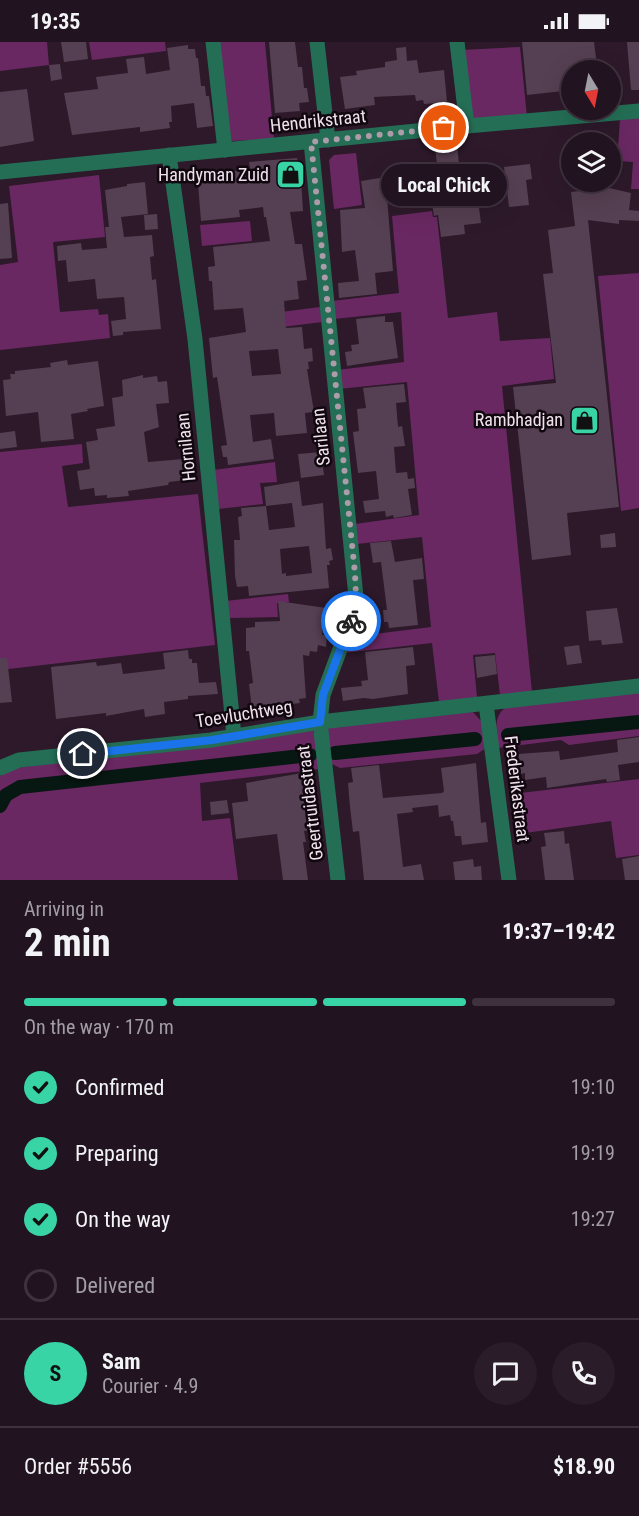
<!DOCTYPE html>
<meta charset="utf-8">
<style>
:root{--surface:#221320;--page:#2a1c29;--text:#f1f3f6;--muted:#a29ea5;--line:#3f323e;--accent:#38d4a6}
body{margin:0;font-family:"Roboto Condensed",sans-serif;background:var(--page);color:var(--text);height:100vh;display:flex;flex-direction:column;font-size:22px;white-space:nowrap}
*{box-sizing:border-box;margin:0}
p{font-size:20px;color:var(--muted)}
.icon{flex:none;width:33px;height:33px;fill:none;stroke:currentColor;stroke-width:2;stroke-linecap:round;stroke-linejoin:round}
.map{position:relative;height:838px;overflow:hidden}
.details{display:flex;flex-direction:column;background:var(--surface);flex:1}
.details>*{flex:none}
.needle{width:39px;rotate:170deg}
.controls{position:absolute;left:561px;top:18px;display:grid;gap:12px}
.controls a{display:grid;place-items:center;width:60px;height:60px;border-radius:50%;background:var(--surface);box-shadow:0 6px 24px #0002,0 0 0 2px var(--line);font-size:30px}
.pin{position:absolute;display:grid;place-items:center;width:51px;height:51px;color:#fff;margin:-26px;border:3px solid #fff;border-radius:50%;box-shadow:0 2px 6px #0007}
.courier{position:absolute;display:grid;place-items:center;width:60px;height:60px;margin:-30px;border:4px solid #1a73e8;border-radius:50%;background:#fff;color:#222;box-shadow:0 2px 8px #0007}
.bubble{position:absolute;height:42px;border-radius:21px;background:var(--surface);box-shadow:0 6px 24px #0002,0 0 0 2px var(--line);font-size:20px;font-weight:700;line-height:42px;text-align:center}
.summary em{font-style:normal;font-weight:700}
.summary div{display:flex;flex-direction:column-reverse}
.summary{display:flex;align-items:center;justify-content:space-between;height:102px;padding:0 24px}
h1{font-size:39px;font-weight:700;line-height:45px}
.bar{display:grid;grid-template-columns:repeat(4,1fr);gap:9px 6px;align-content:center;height:72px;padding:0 24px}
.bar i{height:8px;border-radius:4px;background:var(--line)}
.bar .current{background:var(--accent)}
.bar p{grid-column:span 4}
.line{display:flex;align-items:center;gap:15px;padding:0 24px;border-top:2px solid var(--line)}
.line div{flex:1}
.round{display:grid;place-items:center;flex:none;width:63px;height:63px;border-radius:32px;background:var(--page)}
ol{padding:0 24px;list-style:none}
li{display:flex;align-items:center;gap:18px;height:66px}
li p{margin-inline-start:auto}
li .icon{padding:6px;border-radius:50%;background:var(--accent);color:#111;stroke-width:4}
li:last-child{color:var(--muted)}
li i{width:33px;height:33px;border:3px solid var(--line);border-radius:50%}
.status{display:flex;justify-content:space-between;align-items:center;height:42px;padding:0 30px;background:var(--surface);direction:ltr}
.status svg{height:16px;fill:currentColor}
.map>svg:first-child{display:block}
.green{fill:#692862}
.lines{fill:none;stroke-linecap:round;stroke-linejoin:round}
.canal{stroke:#071711;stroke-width:14}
.building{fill:#553f52;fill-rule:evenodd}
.minor{stroke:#246e56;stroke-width:15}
.done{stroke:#ac9ca9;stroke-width:6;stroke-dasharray:0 10.8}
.route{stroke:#1a73e8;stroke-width:8}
.labels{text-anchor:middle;stroke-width:5;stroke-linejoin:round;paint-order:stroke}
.street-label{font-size:18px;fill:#f0e2ed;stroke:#10070f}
.poi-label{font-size:18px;fill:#f0e2ed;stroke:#10070f;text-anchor:end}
</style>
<div class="status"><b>19:35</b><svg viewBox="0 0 49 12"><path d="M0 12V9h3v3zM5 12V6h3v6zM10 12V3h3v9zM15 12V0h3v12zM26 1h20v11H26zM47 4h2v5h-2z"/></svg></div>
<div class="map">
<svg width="639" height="838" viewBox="0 0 639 838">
<rect width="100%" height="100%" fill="#2d192a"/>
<g class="green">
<polygon points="0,0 47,0 49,23 0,29"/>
<polygon points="89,0 165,0 166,9 92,18"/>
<polygon points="218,0 265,0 274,97 231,99"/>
<polygon points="520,5 527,75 471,77 462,8"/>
<polygon points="639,75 639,147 631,147 633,120 617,119 620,77"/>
<polygon points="356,111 362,163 334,167 329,118 334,113"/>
<polygon points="99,133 105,195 53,200 60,270 98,267 99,273 108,272 110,296 0,308 0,223 18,220 9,144"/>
<polygon points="432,169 433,175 437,175 448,276 497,270 500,299 550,296 554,337 502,344 532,650 500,653 495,611 473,613 477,655 439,660 432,601 343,611 350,595 431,585 422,495 357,502 355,482 419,473 407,340 339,347 337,328 404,320 401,270 334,277 332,259 399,251 392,174"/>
<polygon points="250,179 252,199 202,204 200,183"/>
<polygon points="639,231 639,466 621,469 598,234"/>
<polygon points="320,265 322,280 266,287 265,272"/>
<polygon points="82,402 83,421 62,424 68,465 198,452 215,603 0,628 0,410"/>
<polygon points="275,420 277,440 260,441 263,462 218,467 213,428"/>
<polygon points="288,552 289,560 277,561 278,575 228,576 226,559"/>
<path d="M639,650V694L569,703L561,698L498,706C496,692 493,675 505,666Z"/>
<polygon points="473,670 481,679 486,706 477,712 340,726 330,721 327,690 329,685"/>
<polygon points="312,688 315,692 320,727 200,741 202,779 230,776 238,838 0,838 0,734 15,726"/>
<polygon points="639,737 639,813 616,816 611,779 518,792 512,752"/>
</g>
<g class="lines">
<g class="canal">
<polyline points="508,693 639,680"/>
<polyline points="335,711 475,697"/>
<polyline points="0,764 6,753 20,745 310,713"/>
</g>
</g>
<g class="building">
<polygon points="61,0 86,0 88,17 64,20"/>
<polygon points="269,0 295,0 298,25 302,25 304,46 307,46 309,60 299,61 300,69 275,71"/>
<polygon points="522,0 594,0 597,24 572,28 572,48 527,53"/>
<polygon points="627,0 639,0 639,48 631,48"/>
<polygon points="188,3 188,7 195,7 196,16 198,16 201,44 205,44 206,54 209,54 213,84 197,86 194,61 171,64 172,80 169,80 170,86 140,90 140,85 72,93 64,51 98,47 96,35 128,31 126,17 144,15 146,32 170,28 167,6"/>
<polygon points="406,5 407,19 417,18 419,31 444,28 447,60 424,62 423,58 416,59 415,53 374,55 375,63 345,67 340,35 357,33 356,29 385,25 385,20 397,18 396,6"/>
<polygon points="60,22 62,37 51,39 49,23"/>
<polygon points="27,47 34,99 0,105 0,50"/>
<polygon points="457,103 460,132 474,130 481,181 464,183 465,192 441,195 438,173 434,174 432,162 451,159 448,133 427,135 431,164 421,165 420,155 412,156 412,152 387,155 393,229 375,231 377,252 339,256 338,241 359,239 355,208 342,210 340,168 365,166 361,139 410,131 409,127 437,122 435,106"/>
<path d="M297,116L298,121H300L303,169L290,170L295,202H302L307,238L297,239L299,257L284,259L286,286L302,285L304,307L312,306L313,319L308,320L309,327H307L314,370L305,371L307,391L276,394L274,371L250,373L253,400L271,397L274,417L228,423L227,415H223L221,404L227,403L217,335L213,336L209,296L246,290L243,266L214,268L212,239H209L208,225L215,224L213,205L270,199L266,175H264L263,165L239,168L240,175L201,179L197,129L219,128V131L250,127L249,120ZM278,307L281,332L252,334L249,309Z"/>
<polygon points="530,122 532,137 526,138 529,163 509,165 504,125"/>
<polygon points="145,140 148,172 121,175 124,195 152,193 154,214 150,215 152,238 156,237 161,287 123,290 123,293 113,294 111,279 126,277 124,255 97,257 95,237 68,240 66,218 58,219 57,204 81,201 82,208 107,206 105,185 109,185 105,148 127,144 127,142"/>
<polygon points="589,140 610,143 609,146 631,151 629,168 639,169 639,179 619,178 619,182 588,178 619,465 567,471 571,513 532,518 513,345 556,341 543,232 553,231 548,188 575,184 571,150 588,148"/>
<polygon points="8,161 12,216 0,217 0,162"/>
<polygon points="157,172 158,187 145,188 144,173"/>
<polygon points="385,274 385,280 393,280 398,316 347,324 345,310 352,309 351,303 359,302 356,277"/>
<polygon points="67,318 68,323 98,319 104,364 87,367 88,369 71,372 74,397 41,400 38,370 6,374 3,338 11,337 10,332 15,332 15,329 51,325 50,321"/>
<polygon points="143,333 143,336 157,334 158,340 167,339 169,361 156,362 159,385 144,390 148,420 183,417 185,438 169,440 168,443 128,449 129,454 107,456 107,453 95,454 94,446 80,448 77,429 90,427 86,400 98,398 96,387 115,384 112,356 123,354 122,338"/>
<polygon points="404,342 406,360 396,361 398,385 402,384 405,404 394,405 396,431 407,430 408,437 414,436 415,446 408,447 412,473 394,476 393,473 386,475 385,469 365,471 363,459 379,457 376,429 358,431 353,390 359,389 357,367 366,366 363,346"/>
<polygon points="15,389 17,405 0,407 0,391"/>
<polygon points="321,410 324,433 301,436 298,412"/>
<path d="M299,439L302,464L323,461L326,507L331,506L333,518L329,519L330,523H327L329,546L249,554L248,544L237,545L235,534L234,498H240L238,475L242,474L241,466L266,464L264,445ZM292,461L295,485L269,488L266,464ZM309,504L312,531L286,534V531L282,532L280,507Z"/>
<polygon points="615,491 616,505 601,506 600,493"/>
<polygon points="391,499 395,520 422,516 424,537 413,538 418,583 389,586 388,580 384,580 383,568 387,568 381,520 373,521 370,501"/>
<polygon points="278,559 326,566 322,593 327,593 326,605 318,603 317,610 310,609 309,614 303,613 306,656 299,657 300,661 252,667 249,642 253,641 249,609 246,609 246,586 255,585 255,580 280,579"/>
<polygon points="617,566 623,601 602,603 601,598 589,599 586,569"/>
<polygon points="579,603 582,621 567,623 564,605"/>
<polygon points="413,605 415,623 406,624 408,652 373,657 363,656 343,659 341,646 362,644 361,639 368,638 365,610"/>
<polygon points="188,608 189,617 192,617 192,621 197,621 199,641 216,640 218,652 188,654 188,657 164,660 165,672 145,675 144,667 106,674 106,671 56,677 51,625 96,620 97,624 121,621 123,632 165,627 163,611"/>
<polygon points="495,613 497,632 477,636 475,615"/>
<polygon points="0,616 7,616 12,660 0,661"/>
<polygon points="639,695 639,720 618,723 620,738 607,740 606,737 547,746 546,735 525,738 525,731 521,732 518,712 559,709 560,718 618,710 617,698"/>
<polygon points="476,721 481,781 486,780 488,800 462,803 461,794 455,794 453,779 451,779 450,773 439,775 438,763 412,766 413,770 397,772 403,825 421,822 424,838 364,838 359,789 353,790 350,765 348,741 353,740 351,726 379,723 383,756 442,751 444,749 441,726"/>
<polygon points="302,731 310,788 304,789 306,800 303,800 308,838 283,838 277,792 236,797 232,761 248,759 246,741"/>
<polygon points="227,758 229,771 211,773 210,760"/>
<polygon points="564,789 565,802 569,801 574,838 545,838 541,805 546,804 544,791"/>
<polygon points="639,814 639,838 625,838 622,817"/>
<polygon points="473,817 474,825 481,824 482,838 455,838 453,820"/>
</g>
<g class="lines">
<g class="minor">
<polyline points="213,0 225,108"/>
<polyline points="317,0 328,98"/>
<polyline points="457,0 467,84"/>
<polyline points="311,100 356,555 352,575 323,653 320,680 338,838"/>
<polyline points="169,113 195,297 234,694"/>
<polyline points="0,130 467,84 639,69"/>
<polyline points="486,662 509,838"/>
<polyline points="0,726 19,718 211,698 320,680 639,644"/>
</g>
</g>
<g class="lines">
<polyline class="done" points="351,579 356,555 355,532 311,100 444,86"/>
<polyline class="route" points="83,712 212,698 320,680 323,653 351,579"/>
</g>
<defs>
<symbol id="shop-square" viewBox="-11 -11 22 22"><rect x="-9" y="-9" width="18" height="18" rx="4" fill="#38d4a6" stroke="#10070f"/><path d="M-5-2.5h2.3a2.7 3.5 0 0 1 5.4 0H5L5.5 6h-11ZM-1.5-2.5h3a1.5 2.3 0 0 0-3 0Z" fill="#111"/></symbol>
</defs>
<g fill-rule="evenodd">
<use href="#shop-square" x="274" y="116" width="33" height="33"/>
<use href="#shop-square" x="568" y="362" width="33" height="33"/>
</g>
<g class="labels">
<g class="street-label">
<text transform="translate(318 79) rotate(-6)" y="6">Hendrikstraat</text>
<text transform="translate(321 395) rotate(-96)" y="6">Sarilaan</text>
<text transform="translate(186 405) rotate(-96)" y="6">Hornilaan</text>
<text transform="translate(244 672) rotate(-9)" y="6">Toevluchtweg</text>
<text transform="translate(517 747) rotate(83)" y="6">Frederikastraat</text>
<text transform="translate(310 761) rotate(-97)" y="6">Geertruidastraat</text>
</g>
<g class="poi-label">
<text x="269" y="139">Handyman Zuid</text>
<text x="563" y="384">Rambhadjan</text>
</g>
</g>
</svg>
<div class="controls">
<a><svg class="needle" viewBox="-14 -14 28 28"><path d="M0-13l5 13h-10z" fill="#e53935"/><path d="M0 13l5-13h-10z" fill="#a29ea5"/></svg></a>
<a><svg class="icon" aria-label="layers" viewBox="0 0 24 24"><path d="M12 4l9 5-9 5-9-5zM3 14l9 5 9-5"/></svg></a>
</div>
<div class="pin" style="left:444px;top:86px;background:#ea580c"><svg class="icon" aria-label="bag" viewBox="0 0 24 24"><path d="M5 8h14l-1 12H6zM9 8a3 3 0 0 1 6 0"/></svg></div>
<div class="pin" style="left:83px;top:712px;background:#1f2937"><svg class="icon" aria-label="home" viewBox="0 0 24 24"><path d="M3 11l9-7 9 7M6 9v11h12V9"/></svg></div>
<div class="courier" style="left:351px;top:579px"><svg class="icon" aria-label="bike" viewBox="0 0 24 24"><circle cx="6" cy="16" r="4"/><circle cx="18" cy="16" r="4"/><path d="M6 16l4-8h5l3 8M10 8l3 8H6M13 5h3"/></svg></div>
<div class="bubble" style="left:381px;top:122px;width:126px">Local Chick</div>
</div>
<section class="details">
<div class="summary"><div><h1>2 min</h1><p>Arriving in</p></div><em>19:37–19:42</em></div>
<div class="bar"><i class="current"></i><i class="current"></i><i class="current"></i><i></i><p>On the way · 170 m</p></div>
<ol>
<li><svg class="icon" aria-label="check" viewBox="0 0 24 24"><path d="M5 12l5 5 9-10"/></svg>Confirmed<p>19:10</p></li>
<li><svg class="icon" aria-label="check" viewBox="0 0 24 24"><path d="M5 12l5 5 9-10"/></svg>Preparing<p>19:19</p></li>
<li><svg class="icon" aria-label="check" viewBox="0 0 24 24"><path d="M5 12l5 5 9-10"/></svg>On the way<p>19:27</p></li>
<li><i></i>Delivered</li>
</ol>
<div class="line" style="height:108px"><b class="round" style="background:var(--accent);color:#111">S</b><div><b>Sam</b><p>Courier · 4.9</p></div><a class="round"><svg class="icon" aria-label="chat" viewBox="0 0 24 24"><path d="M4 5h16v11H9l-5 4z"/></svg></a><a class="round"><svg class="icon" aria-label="phone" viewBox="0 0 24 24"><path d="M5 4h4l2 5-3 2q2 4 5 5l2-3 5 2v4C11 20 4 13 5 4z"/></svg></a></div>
<div class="line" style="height:78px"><div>Order #5556</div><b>$18.90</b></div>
</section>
